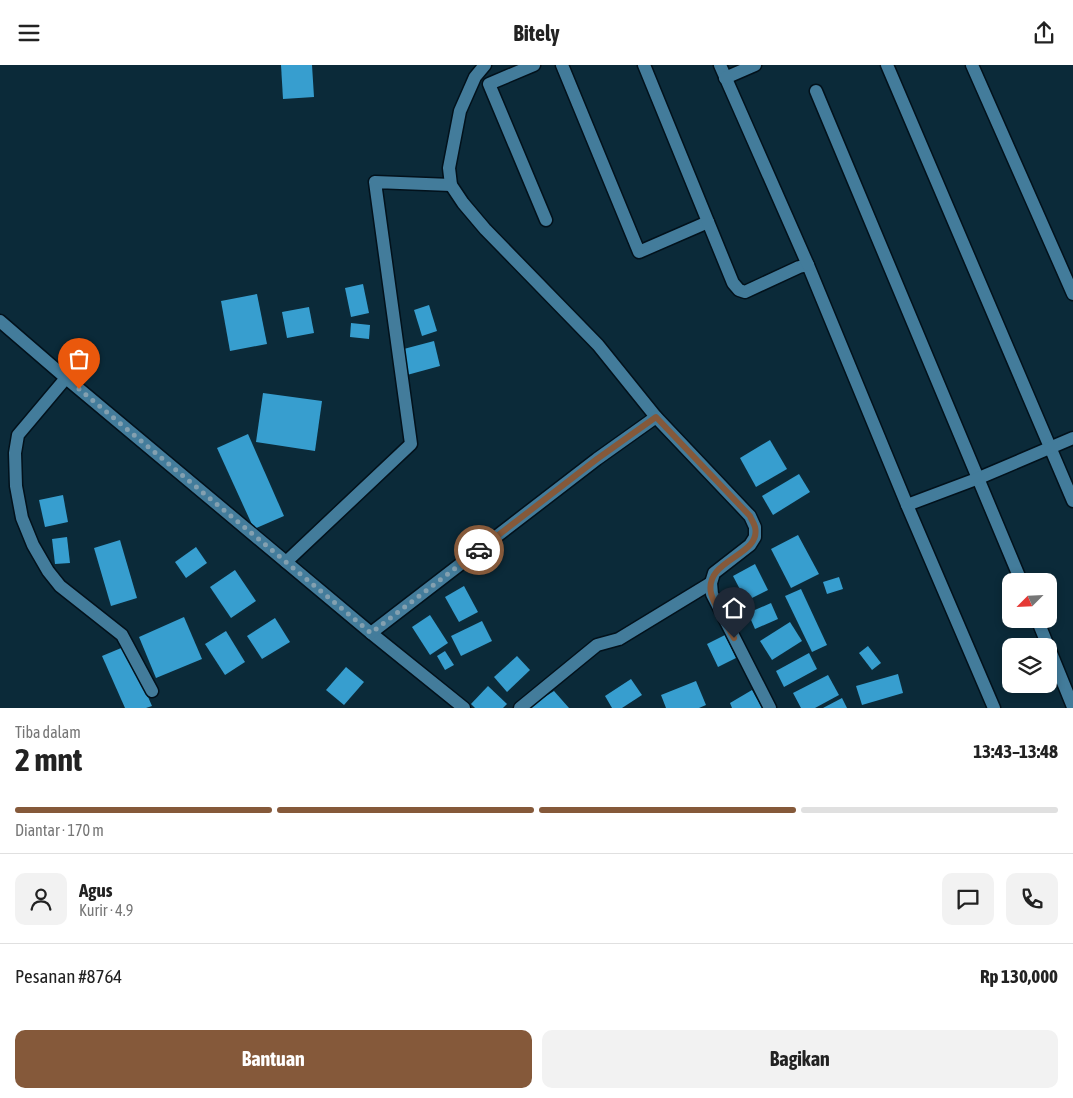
<!DOCTYPE html>
<html lang="id">
<meta charset="utf-8">
<style>
:root{--surface:#fff;--page:#f2f2f2;--text:#222;--muted:#767676;--line:#e0e0e0;--accent:#85593a}
body{margin:0;font-family:"Asap Condensed",sans-serif;background:var(--page);color:var(--text);height:100vh;display:flex;flex-direction:column;font-size:19px;white-space:nowrap}
*{box-sizing:border-box;margin:0}
p{font-size:16px;color:var(--muted)}
.icon{flex:none;width:28px;height:28px;fill:none;stroke:currentColor;stroke-width:2;stroke-linecap:round;stroke-linejoin:round}
.map{position:relative;height:643px;overflow:hidden}
.details{display:flex;flex-direction:column;background:var(--surface);flex:1}
.details>*{flex:none}
.needle{width:32px;rotate:246deg}
.fabs{position:absolute;left:1002px;top:508px;display:grid;gap:10px}
.fabs a{display:grid;place-items:center;width:55px;height:55px;border-radius:10px;background:var(--surface);box-shadow:0 2px 8px #0003;font-size:25px}
.pin{position:absolute;display:grid;place-items:center;width:42px;height:42px;color:#fff;margin:-51px -21px;border-radius:50% 50% 50% 0;rotate:-45deg;box-shadow:0 0 5px #0007}
.pin .icon{rotate:45deg}
.courier{position:absolute;display:grid;place-items:center;width:50px;height:50px;margin:-25px;border:4px solid #85593a;border-radius:50%;background:#fff;color:#222;box-shadow:0 1px 6px #0007}
.overview em{font-style:normal;font-weight:700}
.overview div{display:flex;flex-direction:column-reverse}
.overview{display:flex;align-items:center;justify-content:space-between;height:85px;padding:0 15px}
h1{font-size:32px;font-weight:700;line-height:38px}
.bar{display:grid;grid-template-columns:repeat(4,1fr);gap:8px 5px;align-content:center;height:60px;padding:0 15px}
.bar i{height:6px;border-radius:4px;background:var(--line)}
.bar .on{background:var(--accent)}
.bar p{grid-column:span 4}
.line{display:flex;align-items:center;gap:12px;padding:0 15px;border-top:1px solid var(--line)}
.line div{flex:1}
.round{display:grid;place-items:center;flex:none;width:52px;height:52px;border-radius:10px;background:var(--page)}
.action{display:flex;gap:10px;margin-top:auto;padding:10px 15px}
.action a{flex:1;height:58px;border-radius:10px;background:var(--accent);color:#fff;font-size:20px;font-weight:700;line-height:58px;text-align:center}
.action a+a{background:var(--page);color:var(--text)}
header{display:flex;justify-content:space-between;align-items:center;height:65px;padding:0 15px;background:var(--surface);font-size:22px;font-weight:700}
.map>svg:first-child{display:block}
.building{fill:#379ecf}
.lines{fill:none;stroke-linecap:round;stroke-linejoin:round}
.minor-casing{stroke:#02111b;stroke-width:15}
.minor{stroke:#437c9b;stroke-width:12}
.done{stroke:#83a0b0;stroke-width:5;stroke-dasharray:0 9}
.route{stroke:#85593a;stroke-width:6}
</style>
<header><svg class="icon" aria-label="menu" viewBox="0 0 24 24"><path d="M4 6h16M4 12h16M4 18h16"/></svg>Bitely<svg class="icon" aria-label="share" viewBox="0 0 24 24"><path d="M12 15V3M7 8l5-5 5 5M5 13v7h14v-7"/></svg></header>
<div class="map">
<svg width="1073" height="643" viewBox="0 0 1073 643">
<rect width="100%" height="100%" fill="#0b2a39"/>
<g class="building">
<polygon points="281,0 312,0 314,32 283,34"/>
<polygon points="363,219 369,248 351,252 345,223"/>
<polygon points="257,229 267,279 230,286 221,236"/>
<polygon points="429,240 437,266 422,271 414,245"/>
<polygon points="309,242 314,268 287,273 282,247"/>
<polygon points="351,258 370,260 369,274 350,272"/>
<polygon points="434,276 440,301 407,310 400,285"/>
<polygon points="263,328 322,336 315,386 256,377"/>
<polygon points="248,369 284,451 254,464 217,383"/>
<polygon points="770,375 787,404 756,422 740,393"/>
<polygon points="799,409 810,427 773,450 762,431"/>
<polygon points="63,430 68,457 45,462 39,435"/>
<polygon points="798,470 819,509 791,523 771,484"/>
<polygon points="67,472 70,498 55,499 52,474"/>
<polygon points="120,475 137,533 111,541 94,483"/>
<polygon points="196,482 207,498 186,513 175,497"/>
<polygon points="755,499 768,525 746,536 733,511"/>
<polygon points="235,505 256,536 231,553 210,522"/>
<polygon points="839,512 843,524 827,529 823,517"/>
<polygon points="464,521 478,547 459,557 445,532"/>
<polygon points="801,524 827,580 812,587 785,531"/>
<polygon points="771,538 778,554 755,564 748,548"/>
<polygon points="430,550 448,578 430,590 412,562"/>
<polygon points="184,552 202,594 156,613 139,572"/>
<polygon points="275,553 290,577 262,594 247,571"/>
<polygon points="482,556 492,576 461,591 451,571"/>
<polygon points="790,557 802,576 772,595 760,576"/>
<polygon points="226,566 245,597 225,610 205,579"/>
<polygon points="725,570 736,593 718,602 707,579"/>
<polygon points="126,581 152,641 146,643 125,643 102,591"/>
<polygon points="868,581 881,598 872,605 859,588"/>
<polygon points="445,586 454,600 445,605 437,591"/>
<polygon points="809,588 817,604 784,622 776,606"/>
<polygon points="517,591 530,605 507,627 494,612"/>
<polygon points="346,602 364,617 344,640 326,625"/>
<polygon points="898,609 903,628 862,640 856,621"/>
<polygon points="828,610 839,630 815,643 801,643 793,628"/>
<polygon points="631,614 642,630 622,643 612,643 605,631"/>
<polygon points="696,616 706,640 699,643 666,643 661,630"/>
<polygon points="488,621 507,639 503,643 475,643 471,639"/>
<polygon points="752,625 762,643 732,643 730,638"/>
<polygon points="554,626 569,643 527,643"/>
<polygon points="842,633 847,643 823,643"/>
</g>
<g class="lines">
<defs>
<g id="minor">
<polyline points="485,0 475,12 460,46 449,103 451,120 463,138 485,164 598,280 656,352 750,451 755,462 755,472 750,480 714,508 711,518 712,529 770,643"/>
<polyline points="534,0 489,19 546,155"/>
<polyline points="562,0 639,187 708,157"/>
<polyline points="644,0 733,218 739,225 745,227 799,202 808,200 907,440"/>
<polyline points="720,0 808,200"/>
<polyline points="887,0 1073,436"/>
<polyline points="972,0 1073,229"/>
<polyline points="725,13 755,0"/>
<polyline points="816,26 1021,516"/>
<polyline points="0,256 66,313 371,568 464,643"/>
<polyline points="66,313 18,370 15,388 16,421 22,453 33,480 48,506 60,521 122,570 152,626"/>
<polyline points="286,497 411,379 375,117 451,120"/>
<polyline points="1037,554 1048,581"/>
<polyline points="371,568 597,394 656,352"/>
<polyline points="1049,583 1073,642"/>
<polyline points="520,643 597,580 619,574 711,518"/>
<polyline points="994,643 907,440 979,413 1073,373"/>
</g>
</defs>
<use href="#minor" class="minor-casing"/>
<use href="#minor" class="minor"/>
</g>
<g class="lines">
<polyline class="done" points="79,324 371,568 479,485"/>
<path class="route" d="M479,485L597,394L656,352L750,451C751,454 754,458 755,462C762,491 704,494 711,528C714,541 727,560 734,573"/>
</g>
</svg>
<div class="fabs">
<a><svg class="needle" viewBox="-14 -14 28 28"><path d="M0-13l5 13h-10z" fill="#e53935"/><path d="M0 13l5-13h-10z" fill="#767676"/></svg></a>
<a><svg class="icon" aria-label="layers" viewBox="0 0 24 24"><path d="M12 4l9 5-9 5-9-5zM3 14l9 5 9-5"/></svg></a>
</div>
<div class="pin" style="left:79px;top:324px;background:#ea580c"><svg class="icon" aria-label="bag" viewBox="0 0 24 24"><path d="M5 8h14l-1 12H6zM9 8a3 3 0 0 1 6 0"/></svg></div>
<div class="pin" style="left:734px;top:573px;background:#1f2937"><svg class="icon" aria-label="home" viewBox="0 0 24 24"><path d="M3 11l9-7 9 7M6 9v11h12V9"/></svg></div>
<div class="courier" style="left:479px;top:485px"><svg class="icon" aria-label="car" viewBox="0 0 24 24"><path d="M5 17H2v-5l4-1 3-4h7l3 4 3 1v5h-3M9 17h6M6 11h13"/><circle cx="7" cy="17" r="2"/><circle cx="17" cy="17" r="2"/></svg></div>
</div>
<section class="details">
<div class="overview"><div><h1>2 mnt</h1><p>Tiba dalam</p></div><em>13:43–13:48</em></div>
<div class="bar"><i class="on"></i><i class="on"></i><i class="on"></i><i></i><p>Diantar · 170 m</p></div>
<div class="line" style="height:90px"><a class="round"><svg class="icon" aria-label="person" viewBox="0 0 24 24"><circle cx="12" cy="8" r="4"/><path d="M4 21q1-7 8-7t8 7"/></svg></a><div><b>Agus</b><p>Kurir · 4.9</p></div><a class="round"><svg class="icon" aria-label="chat" viewBox="0 0 24 24"><path d="M4 5h16v11H9l-5 4z"/></svg></a><a class="round"><svg class="icon" aria-label="phone" viewBox="0 0 24 24"><path d="M5 4h4l2 5-3 2q2 4 5 5l2-3 5 2v4C11 20 4 13 5 4z"/></svg></a></div>
<div class="line" style="height:65px"><div>Pesanan #8764</div><b>Rp 130,000</b></div>
<div class="action"><a>Bantuan</a><a>Bagikan</a></div>
</section>
